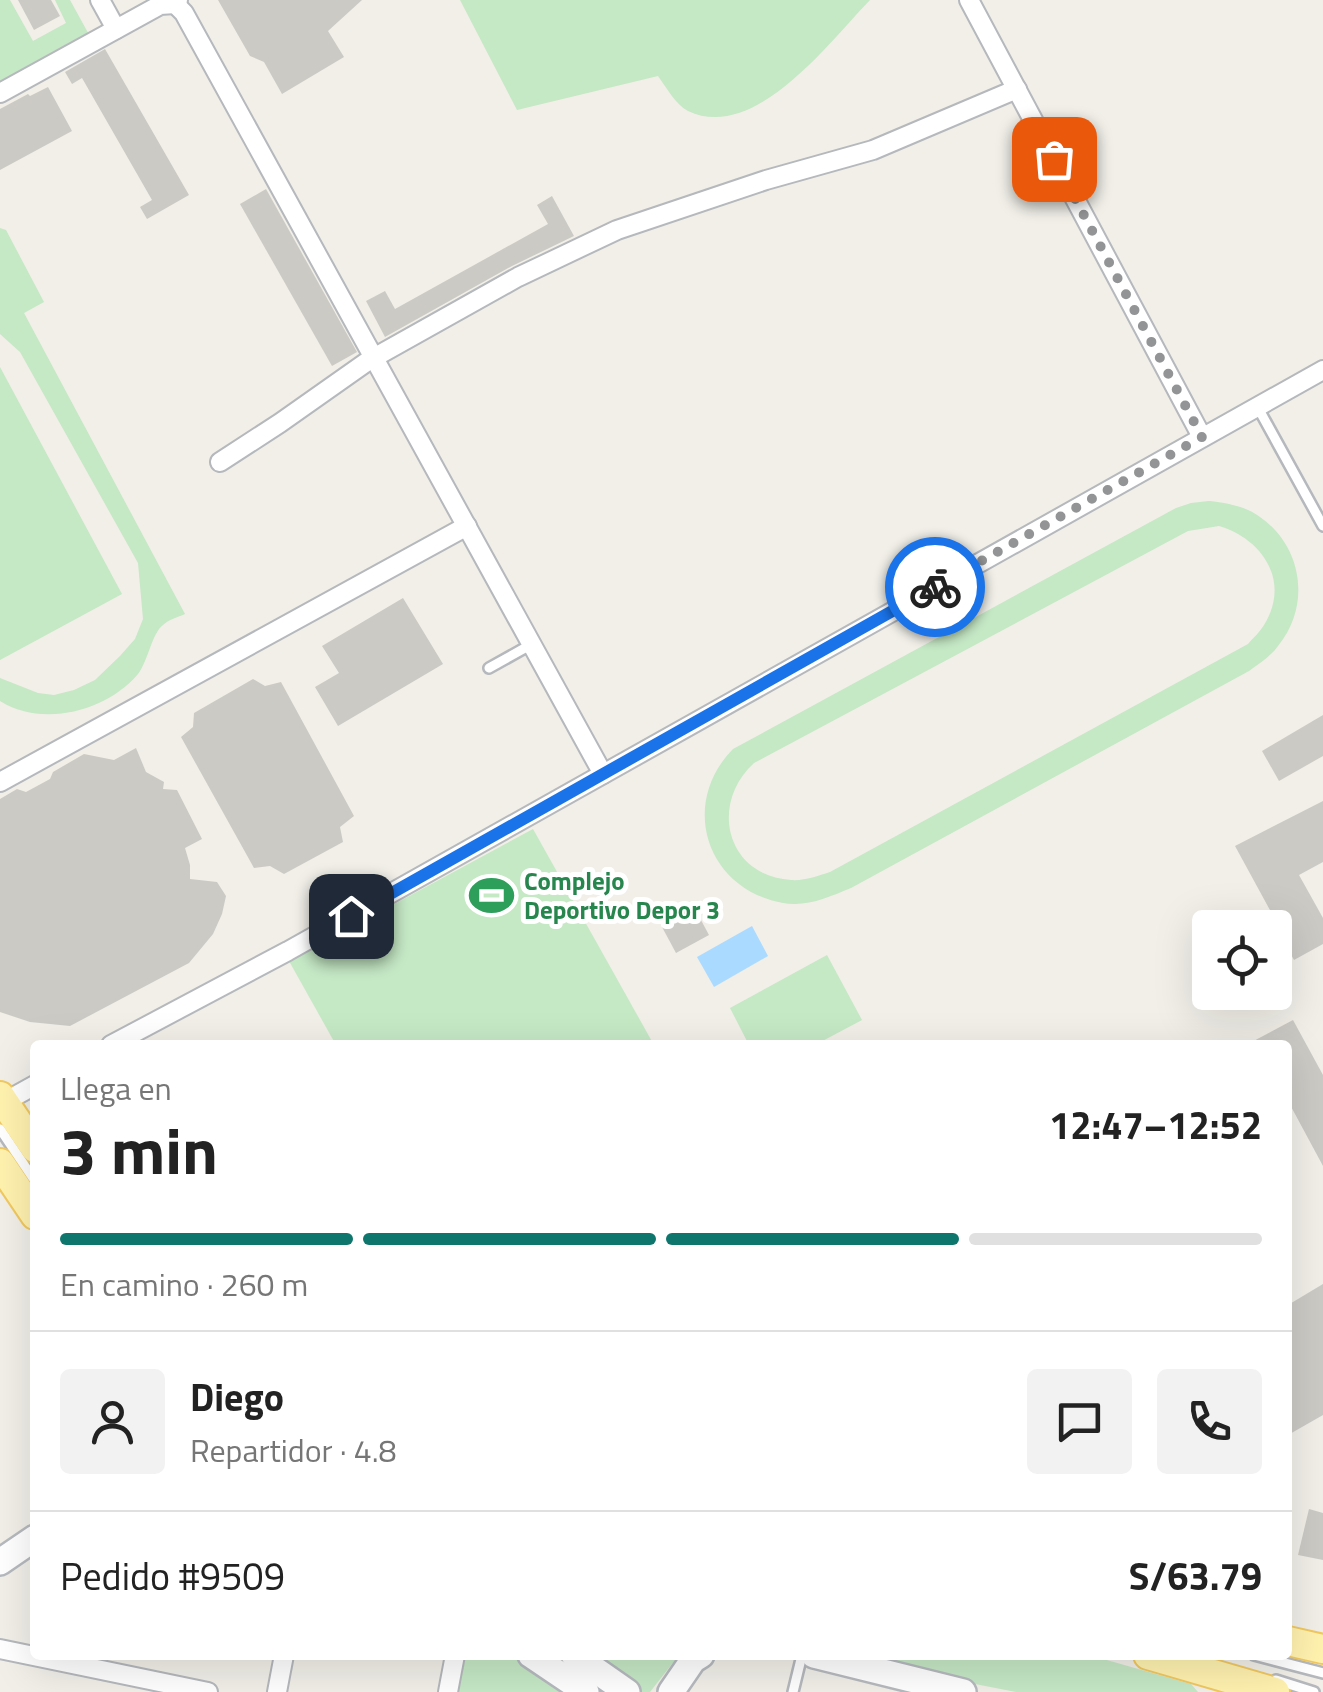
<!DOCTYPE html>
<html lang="es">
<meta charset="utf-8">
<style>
:root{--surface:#fff;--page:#f2f2f2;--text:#222;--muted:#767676;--line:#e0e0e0;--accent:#0f766e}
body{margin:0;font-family:"Titillium Web",sans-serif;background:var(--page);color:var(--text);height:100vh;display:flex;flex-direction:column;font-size:38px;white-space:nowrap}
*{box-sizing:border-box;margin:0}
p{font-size:32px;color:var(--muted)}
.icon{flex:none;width:55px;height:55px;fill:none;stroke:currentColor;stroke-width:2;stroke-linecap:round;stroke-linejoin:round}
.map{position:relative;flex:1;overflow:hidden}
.drawer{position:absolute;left:30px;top:1040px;width:1262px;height:620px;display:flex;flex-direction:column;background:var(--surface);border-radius:10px;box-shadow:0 10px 40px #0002}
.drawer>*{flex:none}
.buttons{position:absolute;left:1192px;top:910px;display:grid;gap:20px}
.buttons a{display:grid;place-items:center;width:100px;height:100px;border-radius:10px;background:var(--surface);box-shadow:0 10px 40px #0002;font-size:50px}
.pin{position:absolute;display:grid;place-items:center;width:85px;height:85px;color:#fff;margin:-42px;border-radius:20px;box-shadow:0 5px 15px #0006}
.courier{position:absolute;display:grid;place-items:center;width:100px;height:100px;margin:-50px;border:8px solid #1a73e8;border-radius:50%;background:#fff;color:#222;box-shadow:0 2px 12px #0007}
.head em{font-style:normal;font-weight:700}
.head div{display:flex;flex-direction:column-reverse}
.head{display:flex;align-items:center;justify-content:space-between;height:170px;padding:0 30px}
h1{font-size:65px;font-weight:700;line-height:75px}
.bar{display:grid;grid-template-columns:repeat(4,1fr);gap:15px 10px;align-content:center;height:120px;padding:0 30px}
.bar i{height:12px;border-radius:8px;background:var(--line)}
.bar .current{background:var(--accent)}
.bar p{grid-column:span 4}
.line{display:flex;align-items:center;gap:25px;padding:0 30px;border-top:2px solid var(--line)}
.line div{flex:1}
.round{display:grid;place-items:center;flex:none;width:105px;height:105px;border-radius:10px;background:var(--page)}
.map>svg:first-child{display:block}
.green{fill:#c5e8c5;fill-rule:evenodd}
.water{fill:#aadaff}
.building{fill:#cccac5}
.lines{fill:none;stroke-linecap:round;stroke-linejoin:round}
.service-casing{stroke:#b5b8bc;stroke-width:14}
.minor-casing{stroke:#b5b8bc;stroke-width:22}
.secondary-casing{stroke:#b6babf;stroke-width:30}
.primary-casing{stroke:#f2c960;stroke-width:32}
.service{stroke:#fff;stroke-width:9}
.minor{stroke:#fff;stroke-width:18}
.secondary{stroke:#fff;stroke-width:25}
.primary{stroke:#fff2af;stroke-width:28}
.done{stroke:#929495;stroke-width:10;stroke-dasharray:0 18}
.route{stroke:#1a73e8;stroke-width:12}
.labels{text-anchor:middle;stroke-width:10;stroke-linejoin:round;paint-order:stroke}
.leisure-label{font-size:25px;font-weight:bold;fill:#27864d;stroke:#fff;text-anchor:start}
</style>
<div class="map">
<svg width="1323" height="1692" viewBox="0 0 1323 1692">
<rect width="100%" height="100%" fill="#f1efe8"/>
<g class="green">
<polygon points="0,0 10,0 33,41 66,23 55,0 70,0 92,40 0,90"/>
<path d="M460,0H870C830,41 755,143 688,111C676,105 666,87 658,76L517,110Z"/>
<path d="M0,228L6,230L44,302L24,313L185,614C178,617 168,620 163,625C152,633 148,661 138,674C107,711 43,728 0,701V678L38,693L54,695L74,690L95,680L120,656L135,639L143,619L138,563L20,352L0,334Z"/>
<polygon points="0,367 122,594 0,660"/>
<path d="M1209,501C1227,503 1245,506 1260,517C1303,547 1311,606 1278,646C1271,656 1259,664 1249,671L851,888C829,897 808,907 783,903C706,889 679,804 733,749L1176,508L1191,503ZM1219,526C1263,539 1291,582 1264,625C1260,632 1253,638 1248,644L830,872C817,876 805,881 791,880C726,876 709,804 754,763L1188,531Z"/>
<polygon points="533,829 654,1045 336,1045 289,961"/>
<polygon points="827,955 862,1020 815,1045 749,1045 730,1008"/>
<polygon points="461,1655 516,1655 572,1692 454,1692"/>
<polygon points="588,1655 679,1655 650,1692 639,1692"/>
<polygon points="862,1655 1089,1655 1191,1684 1198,1692 1016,1692 934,1676"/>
</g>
<polygon class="water" points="752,926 768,956 714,987 697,957"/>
<g class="building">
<polygon points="18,0 51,0 60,16 34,30"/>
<polygon points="218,0 362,0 328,31 344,57 282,94 264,62 250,56"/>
<polygon points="105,49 189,195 147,219 140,207 152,200 82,78 72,84 65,72"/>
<polygon points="48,87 72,131 0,170 0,109 28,94 30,96"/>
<polygon points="266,189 357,352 332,366 240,204"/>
<polygon points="552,196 574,236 512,266 385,337 366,301 385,291 395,309 548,224 537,205"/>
<polygon points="403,598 443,664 338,726 315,687 339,673 322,646"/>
<polygon points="253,679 265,686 281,682 354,816 340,827 343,842 284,874 270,866 254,868 181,737 193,727 194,713"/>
<polygon points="1323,715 1323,756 1279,781 1262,751"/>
<polygon points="136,748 146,772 164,782 163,789 177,790 202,839 185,848 190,865 190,879 217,882 226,896 222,914 213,934 189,963 70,1026 30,1022 0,1012 0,799 17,789 26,792 50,779 53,772 84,754 114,760"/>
<polygon points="1323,801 1323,862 1299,875 1323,918 1323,944 1294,960 1268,913 1271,912 1235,846"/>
<polygon points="695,909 709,935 676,953 662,927"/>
<polygon points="1293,1020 1323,1075 1323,1166 1288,1101 1288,1045 1246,1045"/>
<polygon points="1323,1284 1323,1415 1288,1435 1288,1305"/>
<polygon points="1309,1509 1323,1513 1323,1560 1298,1555"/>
</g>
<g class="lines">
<defs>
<g id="service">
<polyline points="1257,406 1323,526"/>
<polyline points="489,668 532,644"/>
<polyline points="0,1129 35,1181"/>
<polyline points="1254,1655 1323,1673"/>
<polyline points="1276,1680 1314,1692"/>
<polyline points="793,1692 802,1655"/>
</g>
<g id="minor">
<polyline points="100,0 116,29"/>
<polyline points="969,0 1202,437"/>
<polyline points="175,4 184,13 603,774"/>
<polyline points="0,93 160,5 175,4 178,0"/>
<polyline points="220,462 280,423 368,361 518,277 617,230 766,180 873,150 1017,89"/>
<polyline points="0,782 467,526"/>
<polyline points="111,1045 288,951 1323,370"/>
<polyline points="4,1102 35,1085"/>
<polyline points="0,1649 208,1692"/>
<polyline points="277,1692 284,1655"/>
<polyline points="448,1692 455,1655"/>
</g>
<g id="secondary">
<polyline points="0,1562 35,1538"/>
<polyline points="531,1655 586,1692"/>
<polyline points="574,1655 627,1692"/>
<polyline points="814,1655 963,1692"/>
<polyline points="671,1692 693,1660 701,1655"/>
</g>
<g id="primary">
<polyline points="0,1096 35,1148"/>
<polyline points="0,1163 35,1215"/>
<polyline points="1288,1641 1323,1649"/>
<polyline points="1148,1655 1275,1692"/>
</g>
</defs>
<use href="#service" class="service-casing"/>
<use href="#minor" class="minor-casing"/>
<use href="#secondary" class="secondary-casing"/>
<use href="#primary" class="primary-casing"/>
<use href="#service" class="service"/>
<use href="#minor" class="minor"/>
<use href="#secondary" class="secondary"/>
<use href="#primary" class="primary"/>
</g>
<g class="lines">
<polyline class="done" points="935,587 1202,437 1054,159"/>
<polyline class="route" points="351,916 935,587"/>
</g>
<defs>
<symbol id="stadium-bare" viewBox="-9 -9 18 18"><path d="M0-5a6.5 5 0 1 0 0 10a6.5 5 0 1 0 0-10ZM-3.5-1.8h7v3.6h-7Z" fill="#2e9e5b" stroke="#fff" stroke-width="2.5" paint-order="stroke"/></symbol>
</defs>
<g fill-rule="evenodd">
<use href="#stadium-bare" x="460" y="864" width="63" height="63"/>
</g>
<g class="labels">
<g class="leisure-label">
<text x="524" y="890">Complejo<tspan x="524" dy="29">Deportivo Depor 3</tspan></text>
</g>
</g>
</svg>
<div class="buttons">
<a><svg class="icon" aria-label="locate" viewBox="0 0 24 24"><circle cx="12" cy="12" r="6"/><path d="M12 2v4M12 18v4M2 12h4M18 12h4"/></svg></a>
</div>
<div class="pin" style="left:1054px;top:159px;background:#ea580c"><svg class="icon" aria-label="bag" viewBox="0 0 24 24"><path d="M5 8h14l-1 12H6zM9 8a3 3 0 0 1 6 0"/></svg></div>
<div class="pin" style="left:351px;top:916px;background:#1f2937"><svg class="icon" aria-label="home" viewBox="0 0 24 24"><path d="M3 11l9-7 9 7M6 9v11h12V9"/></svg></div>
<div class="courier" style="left:935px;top:587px"><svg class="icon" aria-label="bike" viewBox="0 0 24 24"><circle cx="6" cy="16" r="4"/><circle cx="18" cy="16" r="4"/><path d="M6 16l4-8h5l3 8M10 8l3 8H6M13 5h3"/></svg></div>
<section class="drawer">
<div class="head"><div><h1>3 min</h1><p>Llega en</p></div><em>12:47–12:52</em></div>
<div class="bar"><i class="current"></i><i class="current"></i><i class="current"></i><i></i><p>En camino · 260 m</p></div>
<div class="line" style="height:180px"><a class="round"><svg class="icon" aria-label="person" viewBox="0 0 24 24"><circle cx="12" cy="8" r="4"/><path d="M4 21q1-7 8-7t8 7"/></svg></a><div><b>Diego</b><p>Repartidor · 4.8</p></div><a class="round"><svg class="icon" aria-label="chat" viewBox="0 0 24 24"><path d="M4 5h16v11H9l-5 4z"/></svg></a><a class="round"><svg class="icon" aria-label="phone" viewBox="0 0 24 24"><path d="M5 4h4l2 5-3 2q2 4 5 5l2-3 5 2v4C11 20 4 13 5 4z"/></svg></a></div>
<div class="line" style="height:130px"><div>Pedido #9509</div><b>S/63.79</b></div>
</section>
</div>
